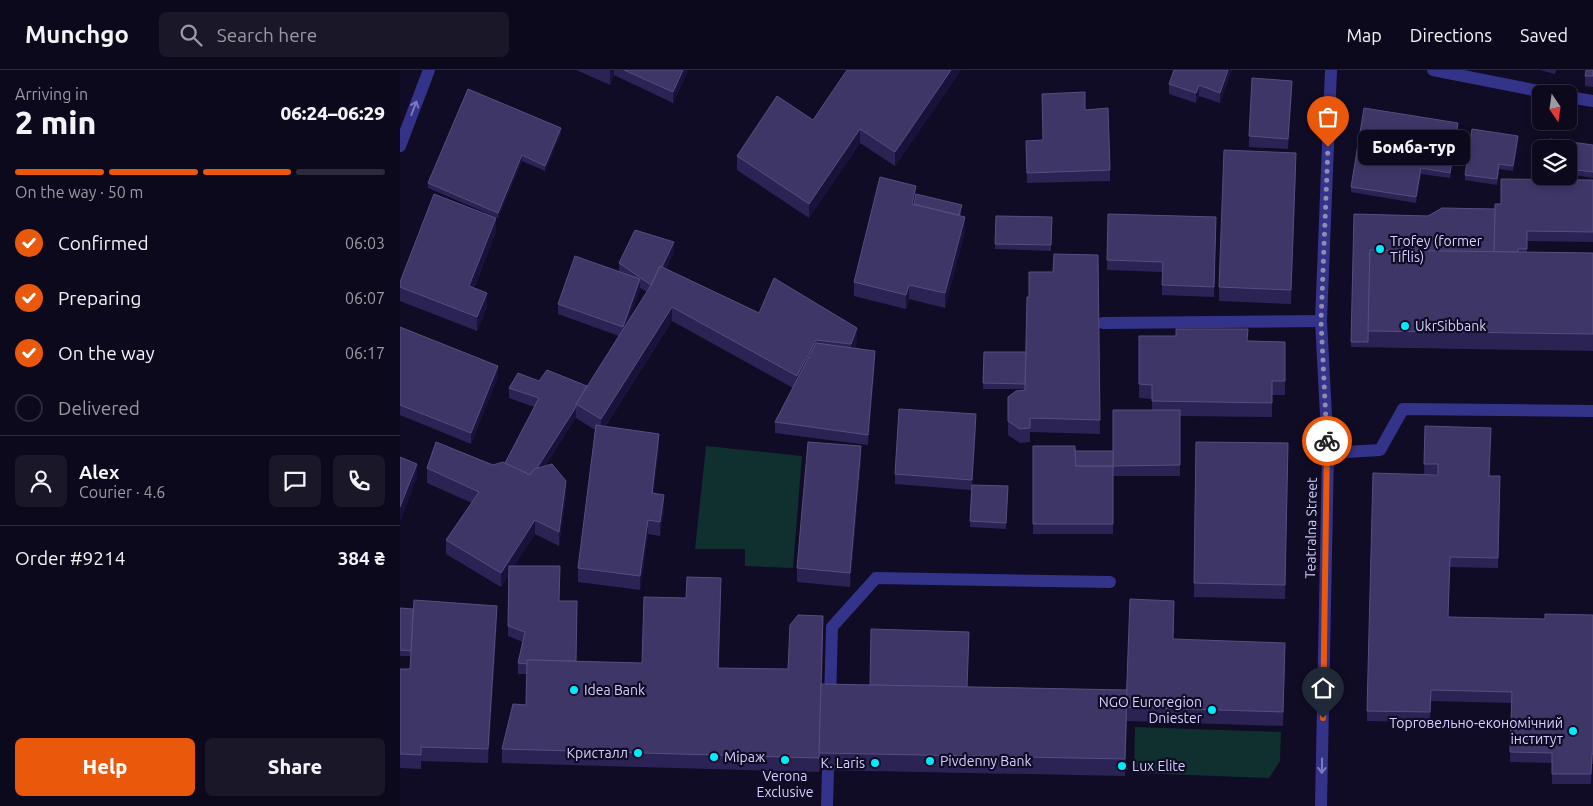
<!DOCTYPE html>
<meta charset="utf-8">
<style>
:root{--surface:#0c091c;--page:#1a1729;--text:#f1f3f6;--muted:#9a9aa3;--line:#2c2a3b;--accent:#ea580c}
body{margin:0;font-family:Ubuntu,sans-serif;background:var(--page);color:var(--text);height:100vh;display:flex;flex-direction:column;font-size:19px;white-space:nowrap}
*{box-sizing:border-box;margin:0}
p{font-size:16px;color:var(--muted)}
.icon{flex:none;width:28px;height:28px;fill:none;stroke:currentColor;stroke-width:2;stroke-linecap:round;stroke-linejoin:round}
.map{position:relative;flex:1;overflow:hidden}
.panel{display:flex;flex-direction:column;background:var(--surface);width:400px}
.panel>*{flex:none}
.needle{width:32px;rotate:167deg}
.controls{position:absolute;left:1132px;top:15px;display:grid;gap:10px}
.controls a{display:grid;place-items:center;width:45px;height:45px;border-radius:8px;background:var(--surface);box-shadow:0 2px 8px #0003,0 0 0 1px var(--line);font-size:25px}
.pin{position:absolute;display:grid;place-items:center;width:42px;height:42px;color:#fff;margin:-51px -21px;border-radius:50% 50% 50% 0;rotate:-45deg;box-shadow:0 0 5px #0007}
.pin .icon{rotate:45deg}
.courier{position:absolute;display:grid;place-items:center;width:50px;height:50px;margin:-25px;border:4px solid #ea580c;border-radius:50%;background:#fff;color:#222;box-shadow:0 1px 6px #0007}
.bubble{position:absolute;height:35px;border-radius:8px;background:var(--surface);box-shadow:0 2px 8px #0003,0 0 0 1px var(--line);font-size:16px;font-weight:800;line-height:35px;text-align:center}
.head em{font-style:normal;font-weight:800}
.head div{display:flex;flex-direction:column-reverse}
.head{display:flex;align-items:center;justify-content:space-between;height:85px;padding:0 15px}
h1{font-size:32px;font-weight:800;line-height:38px}
.bar{display:grid;grid-template-columns:repeat(4,1fr);gap:8px 5px;align-content:center;height:60px;padding:0 15px}
.bar i{height:6px;border-radius:4px;background:var(--line)}
.bar .selected{background:var(--accent)}
.bar p{grid-column:span 4}
.line{display:flex;align-items:center;gap:12px;padding:0 15px;border-top:1px solid var(--line)}
.line div{flex:1}
.round{display:grid;place-items:center;flex:none;width:52px;height:52px;border-radius:8px;background:var(--page)}
ol{padding:0 15px;list-style:none}
li{display:flex;align-items:center;gap:15px;height:55px}
li p{margin-inline-start:auto}
li .icon{padding:5px;border-radius:50%;background:var(--accent);color:#fff;stroke-width:4}
li:last-child{color:var(--muted)}
li i{width:28px;height:28px;border:2px solid var(--line);border-radius:50%}
.primary-button{display:flex;gap:10px;margin-top:auto;padding:10px 15px}
.primary-button a{flex:1;height:58px;border-radius:8px;background:var(--accent);color:#fff;font-size:20px;font-weight:800;line-height:58px;text-align:center}
.primary-button a+a{background:var(--page);color:var(--text)}
header{display:flex;align-items:center;gap:30px;box-sizing:border-box;height:70px;padding:0 25px;background:var(--surface);border-bottom:1px solid var(--line)}
header strong{font-size:24px}
nav{display:flex;gap:28px;margin-inline-start:auto;font-size:18px}
.search{width:350px;height:45px;background:var(--page);display:flex;align-items:center;gap:12px;box-sizing:border-box;padding:0 18px;border-radius:8px;color:var(--muted);font-size:19px}
main{display:flex;flex:1;min-height:0}
.map>svg:first-child{display:block}
.green{fill:#0f302e}
.lines{fill:none;stroke-linecap:round;stroke-linejoin:round}
.service{stroke:#333389;stroke-width:12}
.minor{stroke:#333389;stroke-width:12}
.tertiary{stroke:#333389;stroke-width:12}
.wall{fill:#2c2355;fill-rule:evenodd}
.shaded-wall{fill:#19123a}
.building{fill:#3e3667;stroke:#554e7f}
.oneway{stroke:#7b7abe}
.done{stroke:#8f8bb3;stroke-width:5;stroke-dasharray:0 9}
.route{stroke:#ea580c;stroke-width:6}
.poi-dot{fill:#00ebfb;stroke:#100c25;stroke-width:2}
.labels{text-anchor:middle;stroke-width:4.5;stroke-linejoin:round;paint-order:stroke}
.poi-label{font-size:14px;fill:#d4d0ff;stroke:#100c25;text-anchor:start}
.street-label{font-size:14px;fill:#d4d0ff;stroke:#100c25}
</style>
<header>
<strong>Munchgo</strong>
<div class="search"><svg class="icon" aria-label="search" viewBox="0 0 24 24"><circle cx="10" cy="10" r="6"/><path d="M15 15l6 6"/></svg>Search here</div>
<nav><a>Map</a><a>Directions</a><a>Saved</a></nav>
</header>
<main>
<section class="panel">
<div class="head"><div><h1>2 min</h1><p>Arriving in</p></div><em>06:24–06:29</em></div>
<div class="bar"><i class="selected"></i><i class="selected"></i><i class="selected"></i><i></i><p>On the way · 50 m</p></div>
<ol>
<li><svg class="icon" aria-label="check" viewBox="0 0 24 24"><path d="M5 12l5 5 9-10"/></svg>Confirmed<p>06:03</p></li>
<li><svg class="icon" aria-label="check" viewBox="0 0 24 24"><path d="M5 12l5 5 9-10"/></svg>Preparing<p>06:07</p></li>
<li><svg class="icon" aria-label="check" viewBox="0 0 24 24"><path d="M5 12l5 5 9-10"/></svg>On the way<p>06:17</p></li>
<li><i></i>Delivered</li>
</ol>
<div class="line" style="height:90px"><a class="round"><svg class="icon" aria-label="person" viewBox="0 0 24 24"><circle cx="12" cy="8" r="4"/><path d="M4 21q1-7 8-7t8 7"/></svg></a><div><b>Alex</b><p>Courier · 4.6</p></div><a class="round"><svg class="icon" aria-label="chat" viewBox="0 0 24 24"><path d="M4 5h16v11H9l-5 4z"/></svg></a><a class="round"><svg class="icon" aria-label="phone" viewBox="0 0 24 24"><path d="M5 4h4l2 5-3 2q2 4 5 5l2-3 5 2v4C11 20 4 13 5 4z"/></svg></a></div>
<div class="line" style="height:65px"><div>Order #9214</div><b>384 ₴</b></div>
<div class="primary-button"><a>Help</a><a>Share</a></div>
</section>
<div class="map">
<svg width="1193" height="736" viewBox="0 0 1193 736">
<rect width="100%" height="100%" fill="#100c25"/>
<g class="green">
<polygon points="306,376 402,386 393,498 345,496 345,479 295,479"/>
<polygon points="735,657 881,662 880,691 869,708 734,703"/>
</g>
<g class="lines">
<g class="service">
<polyline points="703,253 921,251"/>
<polyline points="928,383 980,380 1003,339 1193,341"/>
<polyline points="430,631 432,557 476,508 710,512"/>
<polyline points="427,736 428,700"/>
</g>
<g class="minor">
<polyline points="1033,0 1154,24"/>
<polyline points="1169,27 1193,31"/>
</g>
<g class="tertiary">
<polyline points="0,76 29,0"/>
<polyline points="921,736 928,383 921,251 931,0"/>
</g>
</g>
<g class="wall">
<polygon points="176,0 288,0 273,33 214,5 210,15"/>
<polygon points="561,0 495,96 460,73 409,148 337,100 337,86 413,50"/>
<polygon points="832,0 820,33 799,26 796,33 769,24 769,14"/>
<polygon points="1140,0 1156,0 1155,4"/>
<polygon points="1193,0 1193,17 1185,16 1185,6"/>
<polygon points="892,21 888,79 849,77 849,66"/>
<polygon points="685,40 710,100 710,111 627,113 626,81"/>
<polygon points="1058,58 1050,108 1021,104 1016,133 951,122 951,117"/>
<polygon points="161,63 145,101 122,91 98,148 28,118 28,113"/>
<polygon points="1118,72 1113,101 1099,99 1097,115 1065,110 1065,105"/>
<polygon points="1193,75 1193,108 1169,104 1169,79"/>
<polygon points="896,97 891,234 819,231 819,217"/>
<polygon points="1193,110 1193,172 1127,171 1127,182 1193,183 1193,281 951,277 954,144 1028,146 1095,139 1101,134"/>
<polygon points="562,141 560,146 565,161 545,238 509,229 506,239 454,226 454,212"/>
<polygon points="708,144 816,147 814,227 762,225 762,202 707,200"/>
<polygon points="596,146 652,147 651,181 595,179"/>
<polygon points="96,162 74,218 87,237 77,261 0,231 0,212"/>
<path d="M274,182L266,199L359,243L457,272L455,278L475,291L468,375L375,363V352L393,318L272,251L205,357L259,378L253,424L264,439L260,466L248,464L240,520L178,512V498L195,360L176,348V347L145,396L166,425L159,476L135,464L114,496L160,531L176,591L242,593L286,528L321,522L319,598L388,599L423,560L422,614L727,620L774,545L773,569L885,587L883,656L727,651L725,706L419,700V691V702L102,693V679L126,635L127,604H118V593L123,572L108,566V506L101,517L46,484V470L72,433L27,413V398L93,395L105,393L134,337L109,328V318L139,311L187,316L219,266L158,244V234L219,202V193ZM240,218L247,222L229,250L240,220Z"/>
<polygon points="698,185 700,364 630,362 630,372 620,373 608,365 608,327 625,319 583,319 584,282 626,282 629,227 653,202"/>
<polygon points="0,257 98,306 71,374 0,345"/>
<polygon points="739,266 885,272 885,325 872,325 872,347 780,346 780,406 713,406 713,464 633,464 633,376 675,381 713,381 752,340 752,329 739,328"/>
<polygon points="576,355 572,415 608,416 606,459 570,457 571,420 495,414 495,404"/>
<polygon points="1025,356 1090,406 1100,406 1098,498 1050,497 1048,547 1145,549 1193,545 1193,694 1192,694 1191,714 1152,714 1152,693 1110,692 1112,633 1031,631 1030,652 967,651 967,641 1038,405 1038,404 1024,404"/>
<polygon points="796,372 888,373 885,529 794,527"/>
<polygon points="461,390 450,517 397,512 397,498"/>
<polygon points="0,538 97,550 88,693 21,691 21,699 0,698 0,599 10,599 11,586 0,586"/>
</g>
<g class="shaded-wall">
<polygon points="210,0 214,0 214,5 210,15"/>
<polygon points="283,0 288,0 273,33 273,22"/>
<polygon points="551,0 561,0 495,96 495,82"/>
<polygon points="828,0 832,0 820,33 820,23"/>
<polygon points="892,11 892,21 888,79 888,69"/>
<polygon points="799,15 799,26 796,33 796,23"/>
<polygon points="1058,53 1058,58 1050,108 1050,103"/>
<polygon points="161,58 161,63 145,101 145,96"/>
<polygon points="460,59 460,73 409,148 409,134"/>
<polygon points="1118,66 1118,72 1113,101 1113,96"/>
<polygon points="896,83 896,97 891,234 891,220"/>
<polygon points="122,85 122,91 98,148 98,143"/>
<polygon points="1021,98 1021,104 1016,133 1016,127"/>
<polygon points="516,116 516,130 513,143 512,134"/>
<polygon points="565,147 565,161 545,238 545,223"/>
<polygon points="96,148 96,162 69,230 69,216"/>
<polygon points="274,172 274,182 253,226 253,216"/>
<polygon points="240,209 240,220 223,267 223,257"/>
<polygon points="509,215 509,229 506,239 506,225"/>
<polygon points="87,223 87,237 77,261 77,247"/>
<polygon points="272,237 272,251 201,363 201,349"/>
<polygon points="457,258 457,272 451,288 451,274"/>
<polygon points="416,270 416,284 397,320 397,306"/>
<polygon points="475,281 475,291 468,375 468,365"/>
<polygon points="98,296 98,306 71,374 71,363"/>
<polygon points="176,337 176,347 130,419 130,409"/>
<polygon points="576,344 576,355 572,420 572,410"/>
<polygon points="259,364 259,378 252,437 252,423"/>
<polygon points="461,376 461,390 450,517 450,503"/>
<polygon points="17,394 17,408 0,452 0,437"/>
<polygon points="166,411 166,425 159,476 159,462"/>
<polygon points="264,425 264,439 260,466 260,452"/>
<polygon points="135,450 135,464 101,517 101,503"/>
<polygon points="248,450 248,464 240,520 240,506"/>
<polygon points="97,536 97,550 88,693 88,679"/>
<polygon points="423,546 423,560 419,702 419,688"/>
<polygon points="885,573 885,587 883,656 883,642"/>
</g>
<g class="building">
<polygon points="224,0 283,0 273,22"/>
<polygon points="447,0 551,0 495,82 460,59 409,134 337,86 377,26 413,50"/>
<polygon points="774,0 828,0 820,23 799,15 796,23 769,14"/>
<polygon points="1186,0 1193,0 1193,6 1185,6"/>
<polygon points="852,8 892,11 888,69 849,66"/>
<polygon points="68,19 161,58 145,96 122,85 98,143 28,113"/>
<polygon points="685,22 685,40 708,38 710,100 627,103 626,71 643,70 642,24"/>
<polygon points="964,38 1058,53 1050,103 1021,98 1016,127 951,117"/>
<polygon points="1072,59 1118,66 1113,96 1099,94 1097,109 1065,105"/>
<polygon points="1150,69 1193,75 1193,102 1169,99 1169,79 1148,79"/>
<polygon points="824,80 896,83 891,220 819,217"/>
<polygon points="480,107 516,116 512,134 565,147 545,223 509,215 506,225 454,212"/>
<polygon points="1101,109 1193,110 1193,162 1127,161 1127,179 1118,179 1118,182 1094,182 1095,134 1101,134"/>
<polygon points="34,124 96,148 69,216 87,223 77,247 0,217 0,212"/>
<polygon points="516,124 562,135 559,145 514,134"/>
<polygon points="1042,138 1095,139 1094,182 970,180 968,272 951,272 954,144 1028,146"/>
<polygon points="708,144 816,147 814,217 762,215 763,192 707,190"/>
<polygon points="596,146 652,147 651,175 595,174"/>
<polygon points="235,160 274,172 262,197 260,196 251,215 219,193"/>
<polygon points="970,180 1193,183 1193,264 968,261"/>
<polygon points="654,184 698,185 700,350 630,348 630,358 620,359 608,351 608,327 616,321 625,320 627,227 629,227 629,202 653,202"/>
<polygon points="175,186 240,209 223,257 158,234"/>
<polygon points="260,196 359,243 374,208 457,258 451,274 416,270 397,306 272,237 201,349 176,334 253,212"/>
<polygon points="0,257 98,296 71,363 0,335"/>
<polygon points="776,259 848,259 847,271 885,272 885,311 872,311 872,333 752,331 752,315 739,314 739,266 776,266"/>
<polygon points="416,273 475,281 468,365 375,352"/>
<polygon points="584,282 626,282 625,314 583,313"/>
<polygon points="147,300 187,316 176,334 176,337 137,398 134,399 130,405 105,393 139,328 109,318 118,303 139,311"/>
<polygon points="499,339 576,344 572,410 495,404"/>
<polygon points="713,340 780,340 780,395 713,396"/>
<polygon points="196,355 259,364 252,423 264,425 260,452 248,450 240,506 178,498"/>
<polygon points="1025,356 1091,358 1089,406 1100,406 1098,488 1050,487 1048,547 1145,549 1145,544 1193,545 1193,684 1192,684 1191,704 1152,704 1152,683 1110,682 1112,622 1031,620 1030,642 967,641 973,403 1038,405 1038,394 1024,394"/>
<polygon points="36,372 93,395 103,392 130,405 134,399 152,394 166,411 159,462 135,450 101,503 46,470 79,422 27,398"/>
<polygon points="408,372 461,376 450,503 397,498"/>
<polygon points="796,372 888,373 885,515 794,513"/>
<polygon points="633,376 675,376 676,396 713,396 713,454 633,454"/>
<polygon points="675,381 713,381 713,398 713,396 676,396"/>
<polygon points="0,387 17,394 0,437"/>
<polygon points="572,415 608,416 606,453 570,451"/>
<polygon points="109,496 160,496 159,531 177,531 176,591 127,590 127,594 118,593 125,562 108,556"/>
<polygon points="287,507 321,508 318,598 388,599 390,555 398,545 423,546 419,688 102,679 113,634 126,635 127,590 242,593 244,527 286,528"/>
<polygon points="730,529 774,531 773,569 885,573 883,642 726,637"/>
<polygon points="14,530 97,536 88,679 21,677 21,685 0,684 0,599 10,599"/>
<polygon points="0,538 13,539 11,581 0,580"/>
<polygon points="471,559 569,562 567,617 470,615"/>
<polygon points="421,614 727,620 725,689 419,683"/>
</g>
<defs><path id="oneway-shaft" d="M-6 0H5M1.5-3L5.5 0L1.5 3" fill="none" stroke-width="1.6" stroke-linecap="round" stroke-linejoin="round" transform="scale(1.25)"/></defs>
<g class="oneway">
<use href="#oneway-shaft" transform="translate(14 38) rotate(-69)"/>
<use href="#oneway-shaft" transform="translate(922 696) rotate(91)"/>
</g>
<g class="lines">
<polyline class="done" points="927,371 921,251 928,77"/>
<polyline class="route" points="923,648 927,371"/>
</g>
<g class="poi-dot">
<circle cx="980" cy="179" r="5"/>
<circle cx="1005" cy="256" r="5"/>
<circle cx="174" cy="620" r="5"/>
<circle cx="812" cy="640" r="5"/>
<circle cx="1173" cy="661" r="5"/>
<circle cx="238" cy="683" r="5"/>
<circle cx="314" cy="687" r="5"/>
<circle cx="385" cy="690" r="5"/>
<circle cx="530" cy="691" r="5"/>
<circle cx="475" cy="693" r="5"/>
<circle cx="722" cy="696" r="5"/>
</g>
<g class="labels">
<g class="poi-label">
<text x="990" y="176">Trofey (former<tspan x="990" dy="16">Tiflis)</tspan></text>
<text x="1015" y="261">UkrSibbank</text>
<text x="184" y="625">Idea Bank</text>
<text x="802" y="637" text-anchor="end">NGO Euroregion<tspan x="802" dy="16">Dniester</tspan></text>
<text x="1163" y="658" text-anchor="end">Торговельно-економічний<tspan x="1163" dy="16">інститут</tspan></text>
<text x="228" y="688" text-anchor="end">Кристалл</text>
<text x="324" y="692">Міраж</text>
<text x="540" y="696">Pivdenny Bank</text>
<text x="465" y="698" text-anchor="end">K. Laris</text>
<text x="732" y="701">Lux Elite</text>
<text x="385" y="711" text-anchor="middle">Verona<tspan x="385" dy="16">Exclusive</tspan></text>
</g>
<g class="street-label">
<text transform="translate(911 458) rotate(-89)" y="5">Teatralna Street</text>
</g>
</g>
</svg>
<div class="controls">
<a><svg class="needle" viewBox="-14 -14 28 28"><path d="M0-13l5 13h-10z" fill="#e53935"/><path d="M0 13l5-13h-10z" fill="#9a9aa3"/></svg></a>
<a><svg class="icon" aria-label="layers" viewBox="0 0 24 24"><path d="M12 4l9 5-9 5-9-5zM3 14l9 5 9-5"/></svg></a>
</div>
<div class="pin" style="left:928px;top:77px;background:#ea580c"><svg class="icon" aria-label="bag" viewBox="0 0 24 24"><path d="M5 8h14l-1 12H6zM9 8a3 3 0 0 1 6 0"/></svg></div>
<div class="pin" style="left:923px;top:648px;background:#1f2937"><svg class="icon" aria-label="home" viewBox="0 0 24 24"><path d="M3 11l9-7 9 7M6 9v11h12V9"/></svg></div>
<div class="courier" style="left:927px;top:371px"><svg class="icon" aria-label="bike" viewBox="0 0 24 24"><circle cx="6" cy="16" r="4"/><circle cx="18" cy="16" r="4"/><path d="M6 16l4-8h5l3 8M10 8l3 8H6M13 5h3"/></svg></div>
<div class="bubble" style="left:958px;top:60px;width:112px">Бомба-тур</div>
</div>
</main>
